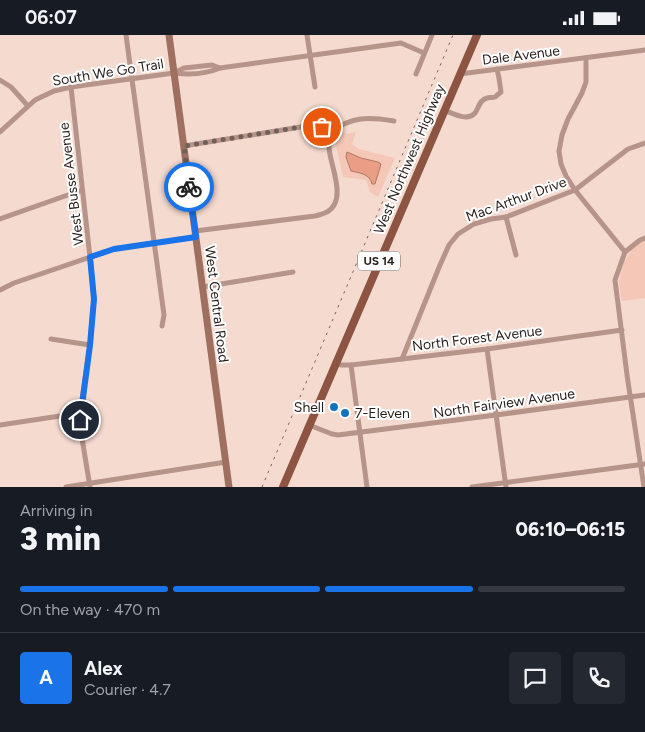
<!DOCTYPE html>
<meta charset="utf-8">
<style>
:root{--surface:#171b24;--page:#242831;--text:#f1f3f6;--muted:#9ea1a6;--line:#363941;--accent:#1a73e8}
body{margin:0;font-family:Figtree,sans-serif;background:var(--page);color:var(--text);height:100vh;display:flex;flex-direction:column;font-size:19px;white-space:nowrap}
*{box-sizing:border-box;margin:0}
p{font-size:16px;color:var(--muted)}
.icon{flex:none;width:28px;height:28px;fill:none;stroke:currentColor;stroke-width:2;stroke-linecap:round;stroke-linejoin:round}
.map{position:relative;height:452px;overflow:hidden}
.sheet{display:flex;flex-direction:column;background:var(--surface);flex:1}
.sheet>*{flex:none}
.pin{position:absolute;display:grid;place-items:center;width:42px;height:42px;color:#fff;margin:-21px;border:2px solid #fff;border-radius:50%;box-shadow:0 1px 5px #0007}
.courier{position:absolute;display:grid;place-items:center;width:50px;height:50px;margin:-25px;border:4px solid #1a73e8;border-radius:50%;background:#fff;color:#222;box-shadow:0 1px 6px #0007}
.overview em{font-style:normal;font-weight:800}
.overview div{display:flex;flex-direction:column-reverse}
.overview{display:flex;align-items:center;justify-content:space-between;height:85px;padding:0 20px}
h1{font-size:32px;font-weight:800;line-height:38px}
.bar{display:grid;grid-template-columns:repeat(4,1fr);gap:8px 5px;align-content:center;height:60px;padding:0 20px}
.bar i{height:6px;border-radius:4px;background:var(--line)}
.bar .current{background:var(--accent)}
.bar p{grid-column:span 4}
.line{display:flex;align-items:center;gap:12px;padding:0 20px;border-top:1px solid var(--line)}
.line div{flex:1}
.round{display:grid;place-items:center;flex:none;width:52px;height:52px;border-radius:5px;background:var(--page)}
.status{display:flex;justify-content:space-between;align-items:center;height:35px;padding:0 25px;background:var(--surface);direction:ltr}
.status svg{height:14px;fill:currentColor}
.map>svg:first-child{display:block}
.green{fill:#f5c7b7}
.water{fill:#e99e85;stroke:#af7865}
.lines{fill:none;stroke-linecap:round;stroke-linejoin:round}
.street{stroke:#b69489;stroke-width:5}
.secondary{stroke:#9f6f5f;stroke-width:7}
.primary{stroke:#8d5441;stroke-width:8}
.rail{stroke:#74645e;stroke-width:1;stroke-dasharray:2.5 5;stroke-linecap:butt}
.done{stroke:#70605a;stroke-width:5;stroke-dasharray:0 9}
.route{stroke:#1a73e8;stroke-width:6}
.poi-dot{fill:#1473bf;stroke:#fff;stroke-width:2}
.labels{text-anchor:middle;stroke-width:4;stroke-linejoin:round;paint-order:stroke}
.shield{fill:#fff;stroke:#68625f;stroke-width:1}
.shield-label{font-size:12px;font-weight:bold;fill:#281e1b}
.street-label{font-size:14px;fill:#281e1b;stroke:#fff}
.poi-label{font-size:14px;fill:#281e1b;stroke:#fff;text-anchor:end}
</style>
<div class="status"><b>06:07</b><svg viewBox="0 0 49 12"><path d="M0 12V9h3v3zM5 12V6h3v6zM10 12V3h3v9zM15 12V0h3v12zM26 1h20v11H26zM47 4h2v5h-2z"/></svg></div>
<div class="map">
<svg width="645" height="452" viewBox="0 0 645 452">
<rect width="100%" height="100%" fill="#f5dad0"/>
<g class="green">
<polygon points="344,96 345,99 356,97 352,109 359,114 395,123 378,162 370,157 366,145 343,142 336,110 337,103"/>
<polygon points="645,204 645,263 622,266 619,247 624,227 633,213"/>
</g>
<path class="water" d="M347,117L361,123L378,127L381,129L375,149H372C370,139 360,138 351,136L346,122Z"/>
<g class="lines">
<g class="street">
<polyline points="126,0 164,280 162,291"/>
<polyline points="307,0 315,52"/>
<polyline points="586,23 586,47 582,58 568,84 562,100 559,116 561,129 566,141 575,155 625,217 615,245 627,340 644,452"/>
<path d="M174,38C190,40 206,39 220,33L401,8L424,18"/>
<polyline points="416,39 432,0"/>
<polyline points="460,39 645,15"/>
<polyline points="0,45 11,52 28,71"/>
<polyline points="71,52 90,222 94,264 90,310 79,385 90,452"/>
<path d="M444,75C452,78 467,87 475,78C479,73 479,65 487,63C489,62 492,63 495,62L501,57L499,43L497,34"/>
<polyline points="0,97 35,65 54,56 71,52 174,38 184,33 212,30 220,33"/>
<polyline points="184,111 313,90 322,92 331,97"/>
<polyline points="506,182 516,220"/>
<polyline points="0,184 82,155"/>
<path d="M195,196L315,181C319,180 323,179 327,177C348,165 330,130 329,113C329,107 330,102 331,97C352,81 369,82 394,86"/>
<polyline points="625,217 640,205 645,203"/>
<polyline points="203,252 293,237"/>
<polyline points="0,255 14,248 114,214 196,202"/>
<polyline points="51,304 90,310"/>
<polyline points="487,314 506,452"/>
<polyline points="402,324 440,230 449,210 458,199 474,189 491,184 506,182 575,155 628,114 645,108"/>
<polyline points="335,327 341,330 351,330 487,314 622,295"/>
<polyline points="351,330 367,452"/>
<polyline points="0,390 80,378"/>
<polyline points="309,390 332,399 338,400 496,380 645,360"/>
<polyline points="66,452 226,427"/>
<polyline points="472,452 645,429"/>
</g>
<polyline class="secondary" points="169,0 229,452"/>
<polyline class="primary" points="283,452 477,0"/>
<polyline class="rail" points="262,452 453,0"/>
</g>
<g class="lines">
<polyline class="done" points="189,152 184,111 313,90 322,92"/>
<polyline class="route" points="80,385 90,310 94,264 90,222 114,214 196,202 189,152"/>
</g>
<g class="poi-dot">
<circle cx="334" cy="372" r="5"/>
<circle cx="345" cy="378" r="5"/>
</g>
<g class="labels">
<rect class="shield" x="358" y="216.5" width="42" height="19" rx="4"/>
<g class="shield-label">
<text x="379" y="230">US 14</text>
</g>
<g class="street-label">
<text transform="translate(521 20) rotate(-7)" y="5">Dale Avenue</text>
<text transform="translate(108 37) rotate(-9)" y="5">South We Go Trail</text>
<text transform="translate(409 124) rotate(-67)" y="5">West Northwest Highway</text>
<text transform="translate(71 149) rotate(-97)" y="5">West Busse Avenue</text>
<text transform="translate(516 164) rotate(-20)" y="5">Mac Arthur Drive</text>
<text transform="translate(217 269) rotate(83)" y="5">West Central Road</text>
<text transform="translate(477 303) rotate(-7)" y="5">North Forest Avenue</text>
<text transform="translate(504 368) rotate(-8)" y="5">North Fairview Avenue</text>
</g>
<g class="poi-label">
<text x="324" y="377">Shell</text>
<text x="355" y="383" text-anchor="start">7-Eleven</text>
</g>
</g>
</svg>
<div class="pin" style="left:322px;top:92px;background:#ea580c"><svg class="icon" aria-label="bag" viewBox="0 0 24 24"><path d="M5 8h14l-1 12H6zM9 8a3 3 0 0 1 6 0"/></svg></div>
<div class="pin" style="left:80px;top:385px;background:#1f2937"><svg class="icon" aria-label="home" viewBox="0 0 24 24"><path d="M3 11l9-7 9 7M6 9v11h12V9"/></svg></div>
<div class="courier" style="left:189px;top:152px"><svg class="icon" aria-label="bike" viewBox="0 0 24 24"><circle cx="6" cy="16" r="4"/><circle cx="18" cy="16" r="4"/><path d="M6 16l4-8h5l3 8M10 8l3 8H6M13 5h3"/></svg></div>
</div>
<section class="sheet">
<div class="overview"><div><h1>3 min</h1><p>Arriving in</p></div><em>06:10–06:15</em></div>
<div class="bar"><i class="current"></i><i class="current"></i><i class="current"></i><i></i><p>On the way · 470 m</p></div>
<div class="line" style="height:90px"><b class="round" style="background:var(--accent);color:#fff">A</b><div><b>Alex</b><p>Courier · 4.7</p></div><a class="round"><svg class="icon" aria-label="chat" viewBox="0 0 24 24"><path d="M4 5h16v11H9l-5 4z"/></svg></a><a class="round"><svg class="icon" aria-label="phone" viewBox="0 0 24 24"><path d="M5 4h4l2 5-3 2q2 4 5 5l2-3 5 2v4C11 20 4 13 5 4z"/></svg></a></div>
</section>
